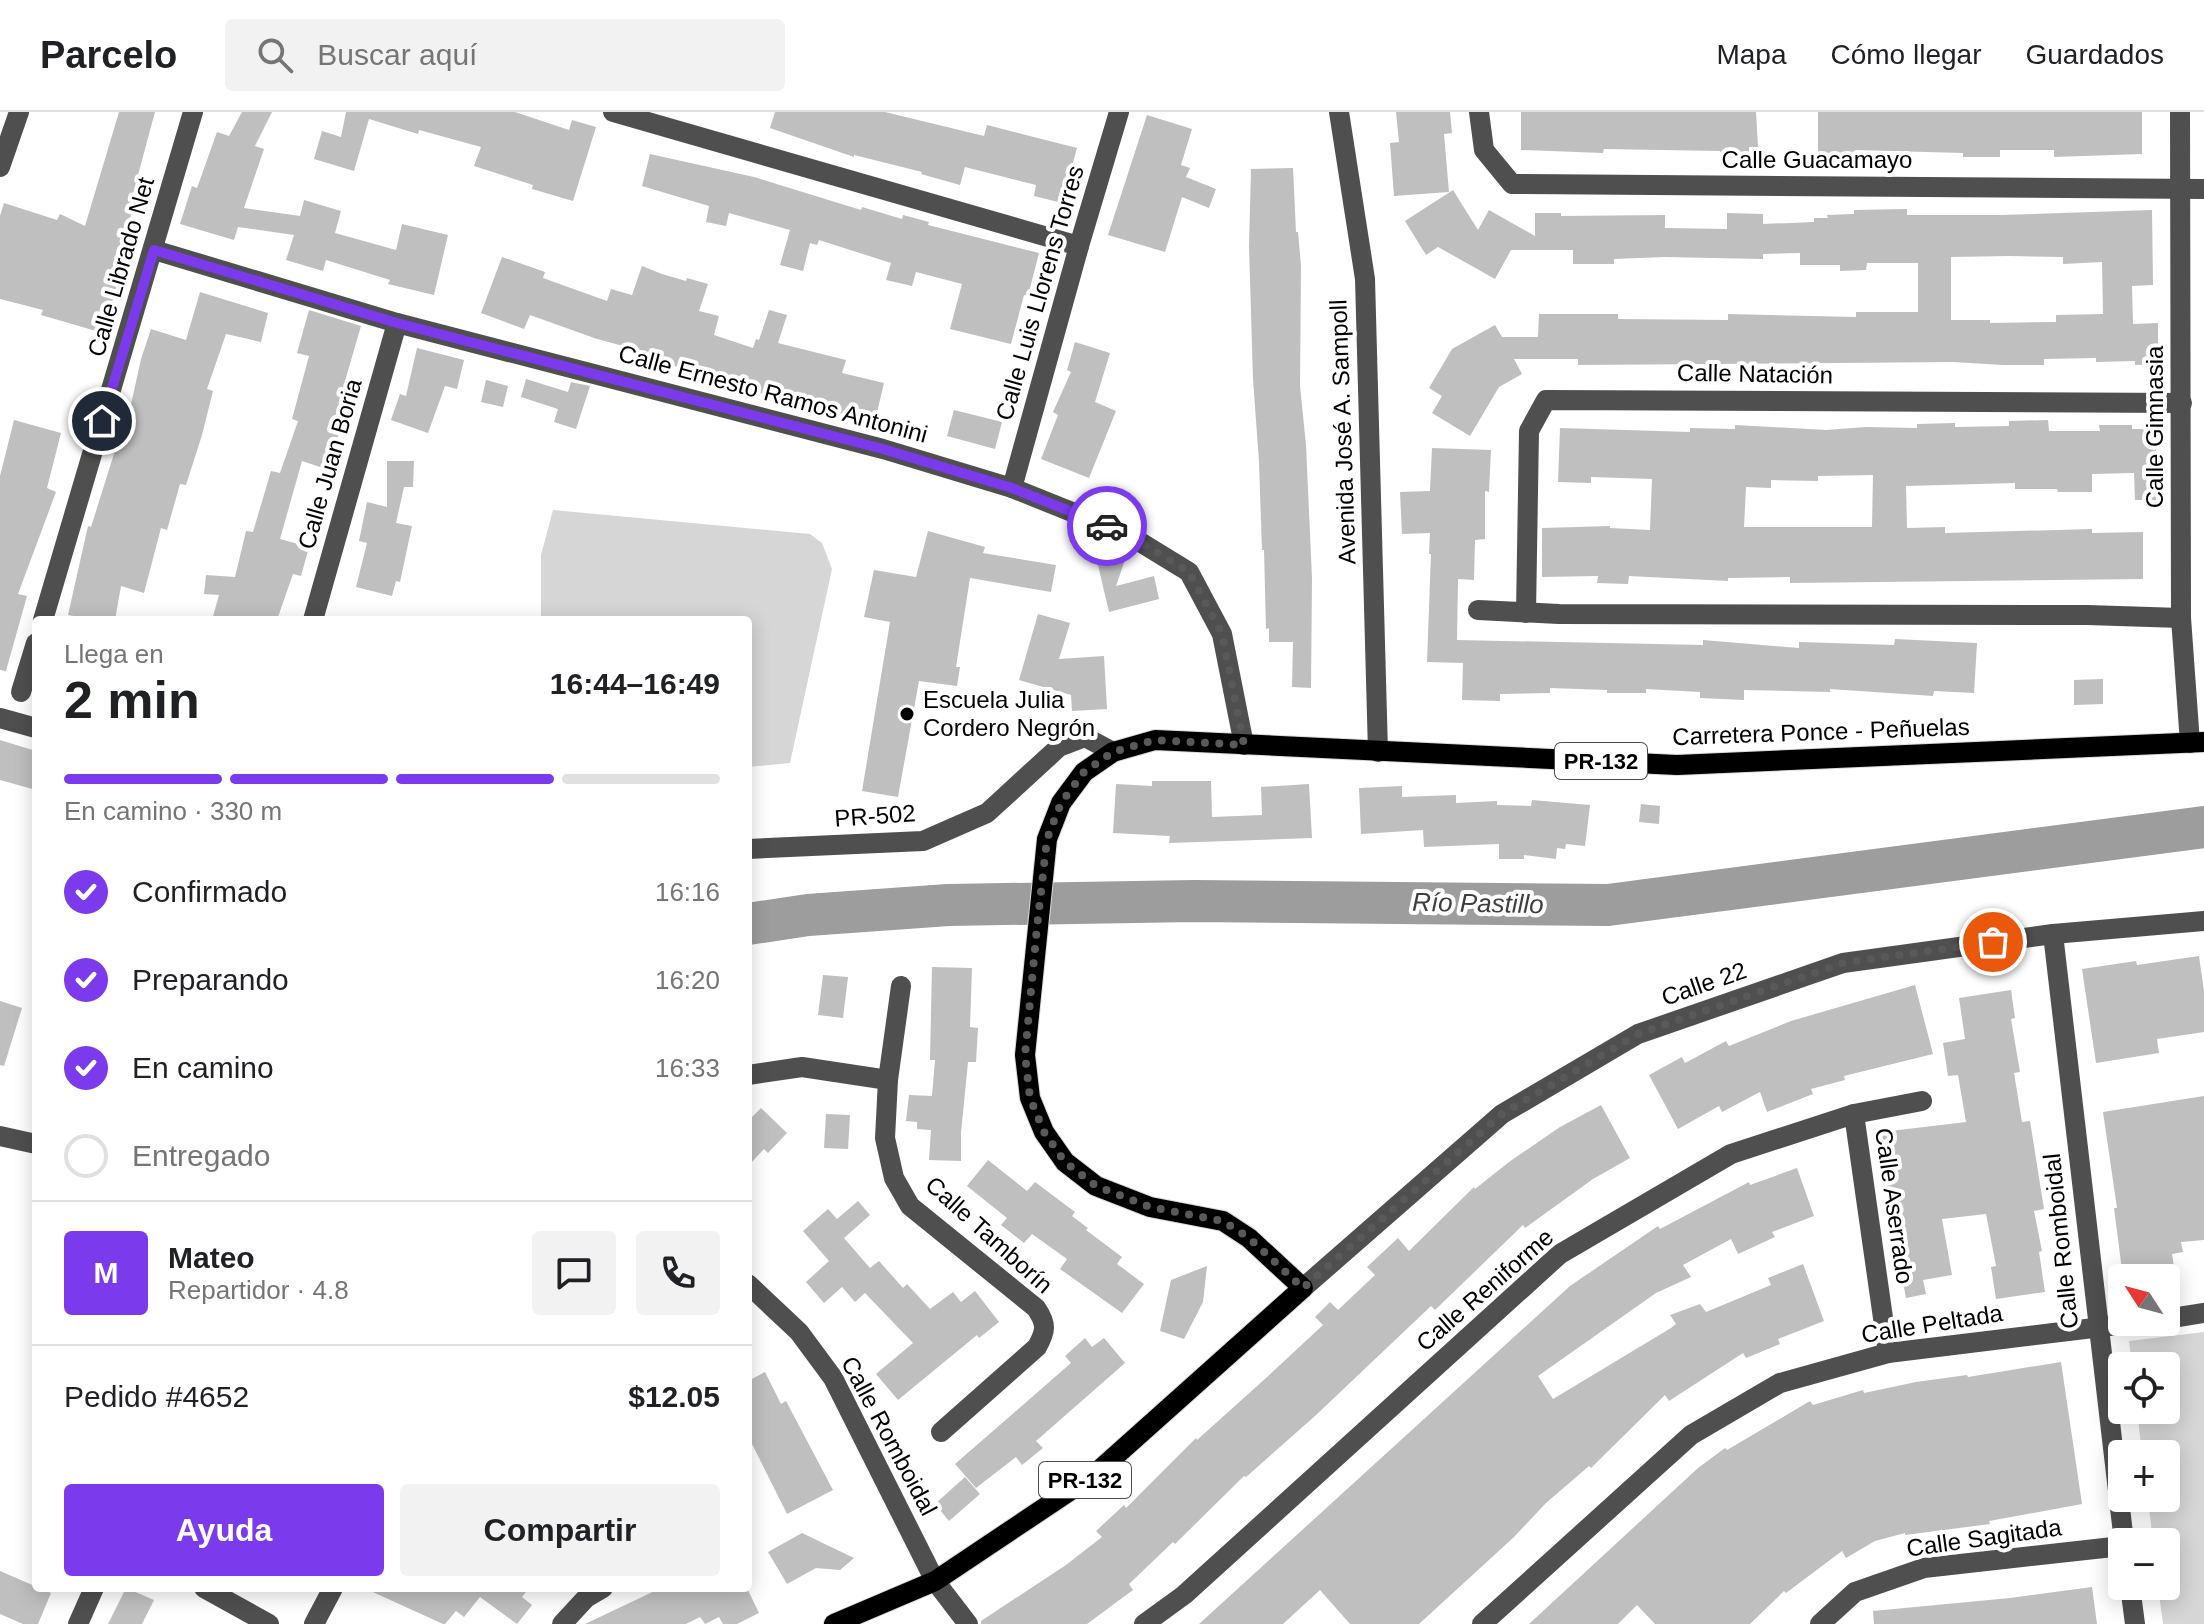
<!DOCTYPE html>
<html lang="es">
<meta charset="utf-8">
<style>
:root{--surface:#fff;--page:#f2f2f2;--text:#202124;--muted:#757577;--line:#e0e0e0;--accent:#7c3aed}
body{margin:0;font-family:Helvetica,sans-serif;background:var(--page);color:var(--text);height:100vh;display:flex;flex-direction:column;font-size:30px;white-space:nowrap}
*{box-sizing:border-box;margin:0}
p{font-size:26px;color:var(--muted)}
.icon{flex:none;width:44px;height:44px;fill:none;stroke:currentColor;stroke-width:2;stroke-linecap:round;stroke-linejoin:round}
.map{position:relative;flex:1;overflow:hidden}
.details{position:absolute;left:32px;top:504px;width:720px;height:976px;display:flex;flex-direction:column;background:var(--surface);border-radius:8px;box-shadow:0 4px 20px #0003}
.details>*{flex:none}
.needle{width:52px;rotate:306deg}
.buttons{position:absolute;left:2108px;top:1152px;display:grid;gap:16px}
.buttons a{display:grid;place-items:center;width:72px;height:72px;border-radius:8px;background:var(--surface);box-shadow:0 4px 20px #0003;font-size:40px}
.pin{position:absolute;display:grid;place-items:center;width:68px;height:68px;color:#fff;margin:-34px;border:4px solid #fff;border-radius:50%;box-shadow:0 2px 8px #0007}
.courier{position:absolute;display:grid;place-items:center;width:80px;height:80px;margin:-40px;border:6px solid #7c3aed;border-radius:50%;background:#fff;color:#222;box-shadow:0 2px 10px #0007}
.summary em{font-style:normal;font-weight:700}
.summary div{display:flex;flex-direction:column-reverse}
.summary{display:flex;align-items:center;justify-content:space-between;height:136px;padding:0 32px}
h1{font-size:52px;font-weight:700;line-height:60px}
.bar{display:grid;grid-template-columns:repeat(4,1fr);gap:12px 8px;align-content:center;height:96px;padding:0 32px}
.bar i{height:10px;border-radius:6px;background:var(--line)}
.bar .current{background:var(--accent)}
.bar p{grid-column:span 4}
.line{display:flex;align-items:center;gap:20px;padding:0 32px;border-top:2px solid var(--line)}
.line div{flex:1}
.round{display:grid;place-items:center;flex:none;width:84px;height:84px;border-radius:8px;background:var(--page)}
ol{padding:0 32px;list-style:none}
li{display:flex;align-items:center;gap:24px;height:88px}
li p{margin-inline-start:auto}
li .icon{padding:8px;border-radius:50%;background:var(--accent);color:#fff;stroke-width:4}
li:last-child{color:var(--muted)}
li i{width:44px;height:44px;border:4px solid var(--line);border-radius:50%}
.action{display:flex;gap:16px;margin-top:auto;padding:16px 32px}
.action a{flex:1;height:92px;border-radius:8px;background:var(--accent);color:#fff;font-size:32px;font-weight:700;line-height:92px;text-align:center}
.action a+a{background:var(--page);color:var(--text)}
header{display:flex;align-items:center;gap:48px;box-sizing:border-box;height:112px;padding:0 40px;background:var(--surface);border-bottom:2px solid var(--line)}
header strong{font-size:38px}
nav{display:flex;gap:44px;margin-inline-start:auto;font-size:28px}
.search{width:560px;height:72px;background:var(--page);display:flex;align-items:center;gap:20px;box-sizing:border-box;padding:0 28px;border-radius:8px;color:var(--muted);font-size:30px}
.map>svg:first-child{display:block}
.green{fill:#d6d6d6}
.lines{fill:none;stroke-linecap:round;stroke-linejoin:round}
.river{stroke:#9d9d9d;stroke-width:42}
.building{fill:#bfbfbf;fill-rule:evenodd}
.major-casing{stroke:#dbdbdb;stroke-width:22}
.minor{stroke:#4f4f4f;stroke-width:20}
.major{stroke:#000;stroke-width:20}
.done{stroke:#595959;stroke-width:8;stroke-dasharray:0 14.4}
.route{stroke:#7c3aed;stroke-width:10}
.poi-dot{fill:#000;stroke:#fff;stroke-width:3}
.labels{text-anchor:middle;stroke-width:8;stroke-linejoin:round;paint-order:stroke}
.shield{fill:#fff;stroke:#4c4c4c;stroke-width:2}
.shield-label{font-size:22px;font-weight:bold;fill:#000}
.street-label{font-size:24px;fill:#000;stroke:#fff}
.poi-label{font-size:24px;fill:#000;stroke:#fff;text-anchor:start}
.water-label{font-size:26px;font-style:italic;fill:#3e3e3e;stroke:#fff}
</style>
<header>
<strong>Parcelo</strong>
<div class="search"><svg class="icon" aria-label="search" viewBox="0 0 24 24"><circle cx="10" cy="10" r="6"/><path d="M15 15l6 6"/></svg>Buscar aquí</div>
<nav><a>Mapa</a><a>Cómo llegar</a><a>Guardados</a></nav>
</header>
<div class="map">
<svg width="2204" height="1512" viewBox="0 0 2204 1512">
<rect width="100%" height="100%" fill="#fff"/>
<g class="green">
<polygon points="553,398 810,422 822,431 832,457 790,651 748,655 748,508 541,508 541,443"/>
<polygon points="2204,1220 2204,1512 2163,1512 2158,1474 2166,1474 2166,1430 2153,1430 2148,1386 2166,1386 2166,1342 2142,1342 2137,1298 2166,1298 2166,1254 2132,1254 2129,1229"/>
</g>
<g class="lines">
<polyline class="river" points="748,812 808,803 948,793 1194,789 1608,793 2204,715"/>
</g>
<g class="building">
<polygon points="119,0 155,0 131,89 134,90 123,136 127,138 103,221 41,203 43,198 0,187 0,104 4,91 57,108 60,102 85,114"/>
<polygon points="242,0 272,0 255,34 264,37 244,96 300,104 304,88 341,99 335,121 396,138 402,112 448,123 434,183 388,172 390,168 326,148 323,159 286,148 294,123 238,115 234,128 180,112 192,74 197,76 217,20 229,24"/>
<polygon points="346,0 515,0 569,18 572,8 596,15 573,89 532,77 533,73 474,54 481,35 419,18 418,22 369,7 354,59 314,47 322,19 341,25"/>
<polygon points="775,0 885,0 984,24 987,13 1077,36 1062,91 1034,84 1036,73 965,55 960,73 921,62 922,60 854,43 854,45 770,16"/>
<polygon points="1396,0 1450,0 1452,21 1444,22 1449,80 1394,84 1390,31 1399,30"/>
<polygon points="1521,0 1756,0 1758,35 1749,35 1749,44 1720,46 1720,39 1604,37 1603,41 1521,38"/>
<polygon points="1818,0 2142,0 2142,42 2054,45 2054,38 2000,38 2000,45 1963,45 1963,41 1855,38 1855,45 1818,45"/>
<polygon points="1147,3 1192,17 1181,53 1190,56 1186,65 1216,77 1209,96 1182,85 1165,140 1108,123"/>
<polygon points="650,42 754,65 861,98 862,95 902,107 903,103 929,110 928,113 1039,141 1028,184 1024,183 1011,232 950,217 962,172 916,160 912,174 886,168 891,151 819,128 817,133 810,131 803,159 780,153 790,118 729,101 726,114 706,110 709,94 642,74"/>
<polygon points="1293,56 1296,120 1298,120 1301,154 1300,274 1306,333 1312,466 1311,576 1292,575 1293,530 1269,530 1269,516 1266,517 1264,438 1262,438 1259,350 1253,267 1249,134 1251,57"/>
<path d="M1453,78L1478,118L1489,98L1535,124V101H1561V104L1665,103V116L1727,117V101L1763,102V112L1814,110V106H1828L1827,103L1854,102V98L1907,97V103H2001L2152,98L2153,173L2132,174L2133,212L2158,211V252L2135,253V249L2096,250V246L2044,247V253H2003L1953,250L1578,253V247H1514L1522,262L1499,275L1470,324L1432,301L1442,284L1429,276L1452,237L1495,213L1502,225H1538L1539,202H1618V207L1728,208V202L1856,205V200H1918V151H1867L1866,158L1840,159V153H1800V141L1763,142V147L1665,145L1614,147V152H1573V138H1511L1495,167L1438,135L1426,143L1405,109ZM2010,144L2063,145V152L2102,150L2103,202L2056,203V210L1990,211V208H1951V145Z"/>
<polygon points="502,145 545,160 543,166 607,189 611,177 632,183 642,154 662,162 686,169 687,166 708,172 699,199 719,204 714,223 753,236 756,227 759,228 769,198 787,203 778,231 846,248 842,261 884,271 875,309 792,291 640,243 642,239 597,227 530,203 524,217 481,201"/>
<polygon points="200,180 268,201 261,230 226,222 207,277 213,279 202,323 186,373 180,372 167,418 161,416 144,481 121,474 115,508 97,508 68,503 88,414 91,415 124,310 127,311 141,247 151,217 186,228"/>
<polygon points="309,198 361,214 345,269 353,270 340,319 326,357 302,349 280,427 309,435 301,464 293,462 277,508 212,508 219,483 204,482 206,463 235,465 246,419 253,420 271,359 280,361 298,309 292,307 309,244 297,241"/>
<polygon points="1075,230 1110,241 1095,290 1116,299 1089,366 1041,347 1058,303 1053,300 1071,260 1067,258"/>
<polygon points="417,236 464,248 457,277 445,274 428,321 391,308 400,282 406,284"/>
<polygon points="526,267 568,280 571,270 590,274 576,317 554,310 558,297 521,285"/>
<polygon points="486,268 508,274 503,295 481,290"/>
<polygon points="954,298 1002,310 995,337 947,324"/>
<polygon points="14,308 61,321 47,376 56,380 18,482 27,484 6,559 0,558 0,364"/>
<path d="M2048,308L2049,319H2100L2099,313H2132V317H2156V388H2135L2134,361L2092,362V380H2058L2057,377H2015V371L1906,374L1907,416L1945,415V421L2092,417V421L2143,420V467L1790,471V465L1728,466V469L1629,464L1628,472L1597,471L1598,464L1542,465V416L1610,414V416L1650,418L1652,367L1591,365V371L1558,370L1560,316L1690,320V316L1735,317V313L1826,318L1866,315L1917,316V312L1955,311V315L2009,314V309ZM1873,363L1872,415H1744L1746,375L1771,376V368L1818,369V364Z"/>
<polygon points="1432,336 1491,338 1489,380 1485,379 1485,427 1475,428 1474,468 1458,467 1457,528 1703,533 1703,528 1799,536 1799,530 1894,533 1895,527 1977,531 1974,581 1934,579 1933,584 1830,577 1830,580 1744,578 1744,588 1700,586 1700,580 1646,577 1646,581 1607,581 1607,578 1550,576 1550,581 1500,582 1500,589 1462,588 1463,551 1427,550 1431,442 1429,442 1430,421 1402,422 1400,380 1430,379"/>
<polygon points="387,349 414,349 413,375 404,375 396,411 412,414 400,470 396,469 392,484 356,475 367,431 359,429 367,390 387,395"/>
<polygon points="928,419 985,435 983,441 1056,453 1051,480 970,466 956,555 960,555 957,574 919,569 898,685 862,679 890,510 864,505 874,458 916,465"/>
<polygon points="1104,430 1128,439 1116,474 1154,464 1159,487 1109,500 1097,449"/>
<polygon points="1038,502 1070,511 1059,547 1104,544 1107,597 1072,599 1071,583 1019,568"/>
<polygon points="2103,567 2103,592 2074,593 2074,568"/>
<polygon points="0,628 36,639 36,678 0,668"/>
<polygon points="1152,669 1211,669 1212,705 1262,703 1261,675 1309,672 1312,726 1169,731 1170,724 1113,721 1116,672 1152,674"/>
<polygon points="1402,674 1402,685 1456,683 1456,691 1497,689 1497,693 1531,694 1532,688 1590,693 1585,734 1566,732 1565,737 1557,736 1556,747 1524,743 1524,747 1499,747 1499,732 1424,735 1423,718 1361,722 1359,676"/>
<polygon points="1641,692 1660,694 1659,712 1639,710"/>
<polygon points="2199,844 2204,879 2204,920 2157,927 2159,941 2096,951 2082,857 2136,849 2137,853"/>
<polygon points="932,855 972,856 970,915 978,916 976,950 968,950 961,1021 961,1049 929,1048 931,1018 917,1017 917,1010 906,1009 909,983 932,984 935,948 930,948"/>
<polygon points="823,863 848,865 843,906 818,903"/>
<polygon points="1915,873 1933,942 1844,964 1845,968 1811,977 1813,982 1767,1000 1760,980 1722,1000 1719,994 1678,1017 1649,963 1682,945 1685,951 1726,929 1729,934 1791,909"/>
<polygon points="2011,878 2015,906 2011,907 2020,960 2014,961 2022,1010 2030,1009 2044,1097 2034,1099 2042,1139 2039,1140 2045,1180 1996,1187 1991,1155 1996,1154 1986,1102 1942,1107 1952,1163 1923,1168 1926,1182 1906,1186 1892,1111 1882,1020 1966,1010 1958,963 1948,964 1943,931 1965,927 1959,886"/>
<polygon points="0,889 22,896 4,954 0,953"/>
<polygon points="2204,984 2204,1128 2181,1130 2183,1140 2172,1142 2176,1166 2123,1166 2114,1096 2117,1096 2103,1000"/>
<polygon points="1601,993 1630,1046 1593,1067 1525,1116 1523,1113 1435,1198 1431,1194 1315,1304 1246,1365 1244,1364 1175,1432 1173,1430 1129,1472 1133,1478 1087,1512 981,1512 981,1509 1066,1453 1102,1425 1096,1419 1124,1393 1126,1396 1196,1326 1197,1328 1266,1266 1323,1213 1315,1205 1330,1190 1338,1198 1375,1163 1367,1155 1398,1126 1409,1139 1474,1075 1475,1077 1509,1050 1560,1015"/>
<polygon points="761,996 787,1021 768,1041 764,1037 748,1054 748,1009"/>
<polygon points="826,1002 850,1003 848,1037 824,1036"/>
<polygon points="988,1048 1027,1079 1035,1070 1075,1100 1072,1104 1088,1116 1086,1118 1122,1145 1117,1152 1144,1172 1122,1201 1060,1157 1067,1147 1032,1122 1024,1131 1001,1113 1007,1106 967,1074"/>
<polygon points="1797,1056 1814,1104 1772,1120 1775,1125 1738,1142 1731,1127 1683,1153 1691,1165 1656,1181 1538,1264 1553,1287 1671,1216 1676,1212 1670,1203 1700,1192 1706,1200 1771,1173 1768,1166 1803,1152 1824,1209 1778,1227 1780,1232 1746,1246 1743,1241 1669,1289 1665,1283 1591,1356 1589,1354 1546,1391 1514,1425 1419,1512 1350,1512 1320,1478 1283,1512 1199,1512 1570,1174 1658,1114 1660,1117 1749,1070 1750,1073"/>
<polygon points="858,1089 870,1103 844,1126 870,1156 879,1149 903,1176 907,1172 930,1197 953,1180 961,1190 975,1179 999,1210 979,1226 977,1223 898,1288 876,1262 913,1231 865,1181 855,1190 842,1175 824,1191 806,1170 829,1149 803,1119 828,1097 837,1107"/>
<polygon points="1207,1154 1203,1190 1184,1227 1160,1219 1171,1168"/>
<polygon points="1085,1226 1092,1235 1104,1226 1125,1251 1036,1329 1043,1336 1022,1353 1016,1345 976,1376 955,1352 1071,1251 1065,1244"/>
<polygon points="2061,1250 2082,1392 1989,1409 1990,1412 1905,1423 1905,1421 1875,1429 1846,1446 1842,1439 1786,1481 1784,1479 1750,1512 1655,1512 1637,1493 1618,1512 1529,1512 1698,1356 1725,1336 1727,1338 1810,1289 1813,1293 1863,1278 1864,1281 1916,1270 1967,1263 1968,1265"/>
<polygon points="765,1260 781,1292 786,1289 833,1378 787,1402 748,1324 748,1269"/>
<polygon points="965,1365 980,1382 949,1409 935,1392"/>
<polygon points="802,1421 854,1446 840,1458 816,1456 787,1472 768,1440"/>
<polygon points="0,1459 51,1481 38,1512 23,1512 0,1502"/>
<polygon points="2092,1475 2097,1512 1874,1512 1873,1499 2010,1486"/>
<polygon points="126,1476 154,1488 142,1512 108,1512"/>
<polygon points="364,1476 529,1476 522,1485 532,1493 517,1512 480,1485 464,1505 456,1499 445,1512 443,1512"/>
<polygon points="661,1476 747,1476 759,1501 737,1512 723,1512 719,1505 705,1512 700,1505 686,1512 585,1512"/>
</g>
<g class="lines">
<defs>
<polyline id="major" points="834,1512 935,1469 1095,1362 1303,1176 1249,1126 1223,1109 1150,1095 1096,1074 1065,1050 1044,1020 1030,986 1025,943 1047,727 1061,691 1084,660 1113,640 1155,628 1677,653 2204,630"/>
</defs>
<use href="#major" class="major-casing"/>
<g class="minor">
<polyline points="613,0 1079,134"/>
<polyline points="1339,0 1365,167 1378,640"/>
<polyline points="1479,0 1484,38 1512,72 2204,77"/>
<polyline points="2180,0 2181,506 2190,631"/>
<polyline points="0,55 19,0"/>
<polyline points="154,138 397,211 883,337 1012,376 1127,422 1189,460 1222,522 1244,633"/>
<polyline points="1012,376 1079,134 1119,0"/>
<polyline points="1478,498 1559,502 2087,503 2181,506"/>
<polyline points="1526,501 1529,319 1546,288 2182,291"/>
<polyline points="43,508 193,0"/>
<polyline points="313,508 397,211"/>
<polyline points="21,580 36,531"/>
<polyline points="0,606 36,616"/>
<polyline points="748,737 923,729 987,701 1059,635 1085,625 1113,640"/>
<polyline points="2053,822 2124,1430"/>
<path d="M901,874L888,968L885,1026L894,1066L910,1094L1036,1196C1047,1212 1046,1219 1037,1235L941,1320"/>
<polyline points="748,963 802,955 888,968"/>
<polyline points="1854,1002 1888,1241"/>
<polyline points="0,1024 36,1032"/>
<polyline points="748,1172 799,1220 833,1266 935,1469 968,1512"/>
<polyline points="1303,1176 1502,1002 1638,922 1843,851 2053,822 2204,809"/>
<polyline points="2166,1207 2204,1201"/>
<polyline points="2130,1474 2135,1512"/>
<polyline points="204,1476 269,1512"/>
<polyline points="78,1512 94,1476"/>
<polyline points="314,1512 333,1476"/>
<polyline points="562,1512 586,1486 603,1476"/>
<polyline points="1144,1512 1184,1483 1560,1142 1731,1042 1854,1002 1922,989"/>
<polyline points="1482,1512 1691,1323 1780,1271 1888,1241 2143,1210"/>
<polyline points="1820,1512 1855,1480 1924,1456 2122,1434"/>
</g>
<use href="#major" class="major"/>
</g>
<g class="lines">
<polyline class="done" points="1107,414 1127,422 1189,460 1222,522 1244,633 1155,628 1113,640 1084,660 1061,691 1047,727 1037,815 1025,943 1030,986 1044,1020 1065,1050 1096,1074 1150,1095 1223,1109 1249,1126 1303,1176 1502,1002 1638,922 1843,851 1993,830"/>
<polyline class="route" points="102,309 154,138 397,211 883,337 1012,376 1107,414"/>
</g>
<circle class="poi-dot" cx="907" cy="602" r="8"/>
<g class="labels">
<g class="shield">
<rect x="1555" y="631" width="92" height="36" rx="6"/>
<rect x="1039" y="1350" width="92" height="36" rx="6"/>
</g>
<g class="shield-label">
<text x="1601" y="657">PR-132</text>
<text x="1085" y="1376">PR-132</text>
</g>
<g class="street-label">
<text x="1817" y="56">Calle Guacamayo</text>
<text transform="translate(121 155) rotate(-74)" y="8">Calle Librado Net</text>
<text transform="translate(1040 181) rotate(-74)" y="8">Calle Luis Llorens Torres</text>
<text transform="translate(1755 262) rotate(1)" y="8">Calle Natación</text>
<text transform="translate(773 282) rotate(15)" y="8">Calle Ernesto Ramos Antonini</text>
<text transform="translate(2155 315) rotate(-90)" y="8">Calle Gimnasia</text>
<text transform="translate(1343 320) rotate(-92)" y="8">Avenida José A. Sampoll</text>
<text transform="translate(330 352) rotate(-74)" y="8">Calle Juan Boria</text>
<text transform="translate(1821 620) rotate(-2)" y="8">Carretera Ponce - Peñuelas</text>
<text transform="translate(875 704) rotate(-4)" y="8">PR-502</text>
<text transform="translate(1704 872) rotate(-19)" y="8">Calle 22</text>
<text transform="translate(1894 1094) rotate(82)" y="8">Calle Aserrado</text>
<text transform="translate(989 1123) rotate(42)" y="8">Calle Tamborín</text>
<text transform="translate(2061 1129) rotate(-96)" y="8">Calle Romboidal</text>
<text transform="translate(1485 1178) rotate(-41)" y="8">Calle Reniforme</text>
<text transform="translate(1932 1212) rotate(-9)" y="8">Calle Peltada</text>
<text transform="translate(889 1324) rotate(62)" y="8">Calle Romboidal</text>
<text transform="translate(1984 1426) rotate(-8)" y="8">Calle Sagitada</text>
</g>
<g class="poi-label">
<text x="923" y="596">Escuela Julia<tspan x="923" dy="28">Cordero Negrón</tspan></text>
</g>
<g class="water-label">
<text transform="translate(1478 791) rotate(1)" y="9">Río Pastillo</text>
</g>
</g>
</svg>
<div class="buttons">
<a><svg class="needle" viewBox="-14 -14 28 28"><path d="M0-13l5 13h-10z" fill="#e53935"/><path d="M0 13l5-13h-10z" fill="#757577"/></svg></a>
<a><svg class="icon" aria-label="locate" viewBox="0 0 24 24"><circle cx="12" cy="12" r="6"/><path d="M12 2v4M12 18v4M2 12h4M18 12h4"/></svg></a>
<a>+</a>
<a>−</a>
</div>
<div class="pin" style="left:1993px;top:830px;background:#ea580c"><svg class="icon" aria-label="bag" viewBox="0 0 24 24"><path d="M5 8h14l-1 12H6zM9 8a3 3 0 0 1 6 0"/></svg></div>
<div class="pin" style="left:102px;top:309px;background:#1f2937"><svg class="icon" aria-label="home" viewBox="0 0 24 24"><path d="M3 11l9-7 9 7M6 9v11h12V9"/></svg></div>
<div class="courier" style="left:1107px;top:414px"><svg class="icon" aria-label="car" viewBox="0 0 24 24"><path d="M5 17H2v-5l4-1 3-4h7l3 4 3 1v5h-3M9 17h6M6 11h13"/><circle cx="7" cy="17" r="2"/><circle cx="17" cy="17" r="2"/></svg></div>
<section class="details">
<div class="summary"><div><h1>2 min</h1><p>Llega en</p></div><em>16:44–16:49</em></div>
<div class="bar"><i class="current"></i><i class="current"></i><i class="current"></i><i></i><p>En camino · 330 m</p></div>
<ol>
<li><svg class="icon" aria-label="check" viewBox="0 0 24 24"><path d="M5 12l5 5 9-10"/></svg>Confirmado<p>16:16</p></li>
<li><svg class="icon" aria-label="check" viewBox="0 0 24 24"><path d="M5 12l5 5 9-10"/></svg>Preparando<p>16:20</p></li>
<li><svg class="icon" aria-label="check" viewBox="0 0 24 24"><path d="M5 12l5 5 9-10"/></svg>En camino<p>16:33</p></li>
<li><i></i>Entregado</li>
</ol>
<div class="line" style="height:144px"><b class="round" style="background:var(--accent);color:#fff">M</b><div><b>Mateo</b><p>Repartidor · 4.8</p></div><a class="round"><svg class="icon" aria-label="chat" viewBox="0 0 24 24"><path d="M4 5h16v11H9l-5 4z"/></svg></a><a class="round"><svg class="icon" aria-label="phone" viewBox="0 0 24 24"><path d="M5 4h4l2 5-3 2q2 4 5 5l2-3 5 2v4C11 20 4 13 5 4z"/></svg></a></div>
<div class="line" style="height:104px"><div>Pedido #4652</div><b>$12.05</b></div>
<div class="action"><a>Ayuda</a><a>Compartir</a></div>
</section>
</div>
